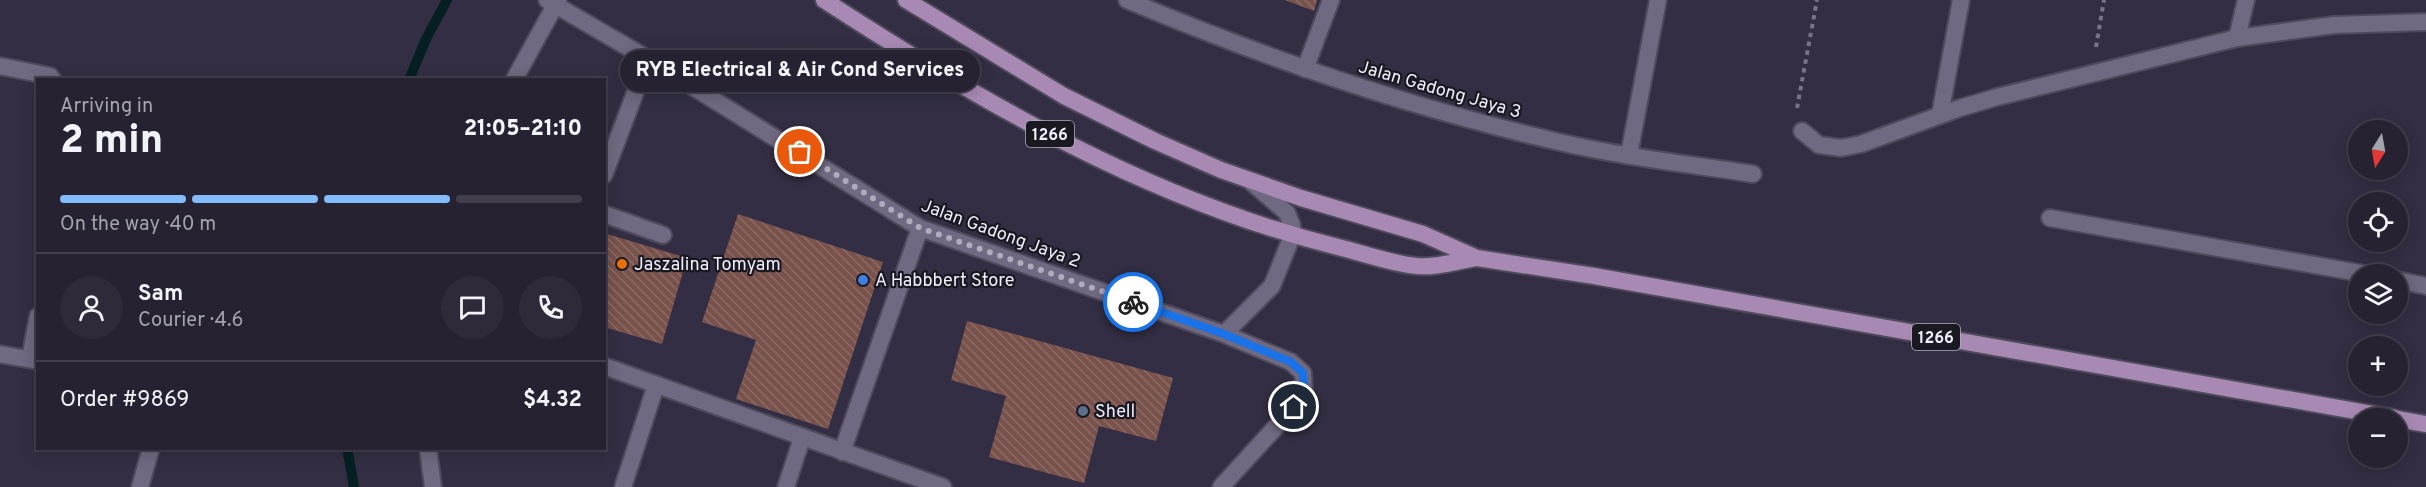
<!DOCTYPE html>
<meta charset="utf-8">
<style>
:root{--surface:#262232;--page:#2e2a3a;--text:#f1f3f6;--muted:#a4a4ac;--line:#423f4d;--accent:#82bcfa}
body{margin:0;font-family:Overpass,sans-serif;background:var(--page);color:var(--text);height:100vh;display:flex;flex-direction:column;font-size:22px;white-space:nowrap}
*{box-sizing:border-box;margin:0}
p{font-size:20px;color:var(--muted)}
.icon{flex:none;width:33px;height:33px;fill:none;stroke:currentColor;stroke-width:2;stroke-linecap:round;stroke-linejoin:round}
.map{position:relative;flex:1;overflow:hidden}
.side{position:absolute;left:36px;top:78px;width:570px;height:372px;display:flex;flex-direction:column;background:var(--surface);border-radius:0px;box-shadow:0 3px 15px #0003,0 0 0 2px var(--line)}
.side>*{flex:none}
.needle{width:39px;rotate:191deg}
.buttons{position:absolute;left:2348px;top:120px;display:grid;gap:12px}
.buttons a{display:grid;place-items:center;width:60px;height:60px;border-radius:50%;background:var(--surface);box-shadow:0 3px 15px #0003,0 0 0 2px var(--line);font-size:30px}
.pin{position:absolute;display:grid;place-items:center;width:51px;height:51px;color:#fff;margin:-26px;border:3px solid #fff;border-radius:50%;box-shadow:0 2px 6px #0007}
.courier{position:absolute;display:grid;place-items:center;width:60px;height:60px;margin:-30px;border:4px solid #1a73e8;border-radius:50%;background:#fff;color:#222;box-shadow:0 2px 8px #0007}
.bubble{position:absolute;height:42px;border-radius:21px;background:var(--surface);box-shadow:0 3px 15px #0003,0 0 0 2px var(--line);font-size:20px;font-weight:800;line-height:42px;text-align:center}
.head em{font-style:normal;font-weight:800}
.head div{display:flex;flex-direction:column-reverse}
.head{display:flex;align-items:center;justify-content:space-between;height:102px;padding:0 24px}
h1{font-size:39px;font-weight:800;line-height:45px}
.bar{display:grid;grid-template-columns:repeat(4,1fr);gap:9px 6px;align-content:center;height:72px;padding:0 24px}
.bar i{height:8px;border-radius:4px;background:var(--line)}
.bar .on{background:var(--accent)}
.bar p{grid-column:span 4}
.line{display:flex;align-items:center;gap:15px;padding:0 24px;border-top:2px solid var(--line)}
.line div{flex:1}
.round{display:grid;place-items:center;flex:none;width:63px;height:63px;border-radius:32px;background:var(--page)}
.map>svg:first-child{display:block}
.lines{fill:none;stroke-linecap:round;stroke-linejoin:round}
.stream{stroke:#051f22;stroke-width:10}
.building{fill:url(#building-back-hatch)}
.service-casing{stroke:#4e4a5c;stroke-width:20}
.minor-casing{stroke:#4e4a5c;stroke-width:20}
.primary-casing{stroke:#4e4a5c;stroke-width:20}
.path{stroke:#787486;stroke-width:4;stroke-dasharray:4.5 4.5;stroke-linecap:butt}
.service{stroke:#6f6981;stroke-width:16}
.minor{stroke:#6f6981;stroke-width:16}
.primary{stroke:#a789b3;stroke-width:16}
.done{stroke:#aeabbb;stroke-width:6;stroke-dasharray:0 10.8}
.route{stroke:#1a73e8;stroke-width:8}
.food-dot{fill:#e8710a;stroke:#1a1821;stroke-width:2}
.shop-dot{fill:#3f7fe0;stroke:#1a1821;stroke-width:2}
.service-dot{fill:#5c6f8a;stroke:#1a1821;stroke-width:2}
.labels{text-anchor:middle;stroke-width:4.5;stroke-linejoin:round;paint-order:stroke}
.shield{fill:#1a1821;stroke:#b0aeba;stroke-width:1.5}
.shield-label{font-size:16px;font-weight:bold;fill:#f1eefc}
.street-label{font-size:18px;fill:#f1eefc;stroke:#1a1821}
.poi-label{font-size:18px;fill:#f1eefc;stroke:#1a1821;text-anchor:start}
</style>
<div class="map">
<svg width="2426" height="487" viewBox="0 0 2426 487">
<defs>
<pattern id="building-back-hatch" width="6" height="6" patternUnits="userSpaceOnUse" patternTransform="scale(1.5)"><rect width="6" height="6" fill="#79524c"/><path d="M-1 5l2 2M0 0l6 6M5-1l2 2" fill="none" stroke="#8c6b67"/></pattern>
</defs>
<rect width="100%" height="100%" fill="#332e43"/>
<g class="lines">
<g class="stream">
<polyline points="409,80 426,39 447,0"/>
<polyline points="347,448 354,487"/>
</g>
</g>
<g class="building">
<polygon points="1285,0 1317,0 1314,11"/>
<polygon points="738,214 883,262 828,429 736,399 756,340 702,322"/>
<polygon points="604,233 687,258 662,344 604,327"/>
<polygon points="967,321 1173,378 1156,441 1099,426 1084,483 989,457 1006,396 951,380"/>
</g>
<g class="lines">
<defs>
<g id="service">
<polyline points="1305,69 1331,0"/>
<polyline points="1802,131 1819,145 1841,148 1861,144 1960,108 1997,97 2237,38 2334,25 2426,22"/>
<polyline points="604,175 648,59"/>
<polyline points="604,214 663,235"/>
<polyline points="2050,218 2365,274"/>
<polyline points="2397,280 2426,286"/>
<polyline points="623,487 656,385"/>
</g>
<g id="minor">
<polyline points="547,0 648,59 920,228 1224,334 1291,362 1303,373 1304,390 1294,407 1221,487"/>
<path d="M1127,0C1267,59 1412,108 1559,142C1623,157 1689,164 1753,174"/>
<polyline points="2237,38 2246,0"/>
<polyline points="0,66 50,76 53,80"/>
<polyline points="514,80 558,0"/>
<polyline points="1940,115 1961,0"/>
<polyline points="1629,155 1658,0"/>
<polyline points="1224,334 1272,286 1292,236 1292,225 1287,213 1250,181"/>
<polyline points="0,354 38,361"/>
<polyline points="30,359 38,316"/>
<polyline points="604,366 943,487"/>
<polyline points="428,448 433,487"/>
<polyline points="842,452 920,228"/>
<polyline points="140,487 151,448"/>
<polyline points="786,487 802,438"/>
</g>
<g id="primary">
<path d="M824,0C984,104 1152,201 1338,247C1363,253 1392,264 1417,266C1435,268 1458,261 1476,258"/>
<polyline points="906,0 1064,96 1155,141 1221,170 1301,198 1423,234 1477,258 1594,276 2395,418"/>
<polyline points="2397,419 2426,424"/>
</g>
</defs>
<use href="#service" class="service-casing"/>
<use href="#minor" class="minor-casing"/>
<use href="#primary" class="primary-casing"/>
<g class="path">
<polyline points="2096,47 2104,0"/>
<polyline points="1797,108 1817,0"/>
</g>
<use href="#service" class="service"/>
<use href="#minor" class="minor"/>
<use href="#primary" class="primary"/>
</g>
<g class="lines">
<polyline class="done" points="800,152 920,228 1133,302"/>
<polyline class="route" points="1133,302 1224,334 1291,362 1303,373 1304,390 1294,407"/>
</g>
<circle class="food-dot" cx="622" cy="264" r="6"/>
<circle class="shop-dot" cx="863" cy="280" r="6"/>
<circle class="service-dot" cx="1083" cy="411" r="6"/>
<g class="labels">
<g class="shield">
<rect x="1026" y="121" width="48" height="26" rx="4.5"/>
<rect x="1912" y="324" width="48" height="26" rx="4.5"/>
</g>
<g class="shield-label">
<text x="1050" y="140">1266</text>
<text x="1936" y="343">1266</text>
</g>
<g class="street-label">
<text transform="translate(1440 89) rotate(16)" y="6">Jalan Gadong Jaya 3</text>
<text transform="translate(1001 233) rotate(20)" y="6">Jalan Gadong Jaya 2</text>
</g>
<g class="poi-label">
<text x="634" y="270">Jaszalina Tomyam</text>
<text x="875" y="286">A Habbbert Store</text>
<text x="1095" y="417">Shell</text>
</g>
</g>
</svg>
<div class="buttons">
<a><svg class="needle" viewBox="-14 -14 28 28"><path d="M0-13l5 13h-10z" fill="#e53935"/><path d="M0 13l5-13h-10z" fill="#a4a4ac"/></svg></a>
<a><svg class="icon" aria-label="locate" viewBox="0 0 24 24"><circle cx="12" cy="12" r="6"/><path d="M12 2v4M12 18v4M2 12h4M18 12h4"/></svg></a>
<a><svg class="icon" aria-label="layers" viewBox="0 0 24 24"><path d="M12 4l9 5-9 5-9-5zM3 14l9 5 9-5"/></svg></a>
<a>+</a>
<a>−</a>
</div>
<div class="pin" style="left:800px;top:152px;background:#ea580c"><svg class="icon" aria-label="bag" viewBox="0 0 24 24"><path d="M5 8h14l-1 12H6zM9 8a3 3 0 0 1 6 0"/></svg></div>
<div class="pin" style="left:1294px;top:407px;background:#1f2937"><svg class="icon" aria-label="home" viewBox="0 0 24 24"><path d="M3 11l9-7 9 7M6 9v11h12V9"/></svg></div>
<div class="courier" style="left:1133px;top:302px"><svg class="icon" aria-label="bike" viewBox="0 0 24 24"><circle cx="6" cy="16" r="4"/><circle cx="18" cy="16" r="4"/><path d="M6 16l4-8h5l3 8M10 8l3 8H6M13 5h3"/></svg></div>
<div class="bubble" style="left:620px;top:50px;width:360px">RYB Electrical &amp; Air Cond Services</div>
<section class="side">
<div class="head"><div><h1>2 min</h1><p>Arriving in</p></div><em>21:05–21:10</em></div>
<div class="bar"><i class="on"></i><i class="on"></i><i class="on"></i><i></i><p>On the way · 40 m</p></div>
<div class="line" style="height:108px"><a class="round"><svg class="icon" aria-label="person" viewBox="0 0 24 24"><circle cx="12" cy="8" r="4"/><path d="M4 21q1-7 8-7t8 7"/></svg></a><div><b>Sam</b><p>Courier · 4.6</p></div><a class="round"><svg class="icon" aria-label="chat" viewBox="0 0 24 24"><path d="M4 5h16v11H9l-5 4z"/></svg></a><a class="round"><svg class="icon" aria-label="phone" viewBox="0 0 24 24"><path d="M5 4h4l2 5-3 2q2 4 5 5l2-3 5 2v4C11 20 4 13 5 4z"/></svg></a></div>
<div class="line" style="height:78px"><div>Order #9869</div><b>$4.32</b></div>
</section>
</div>
